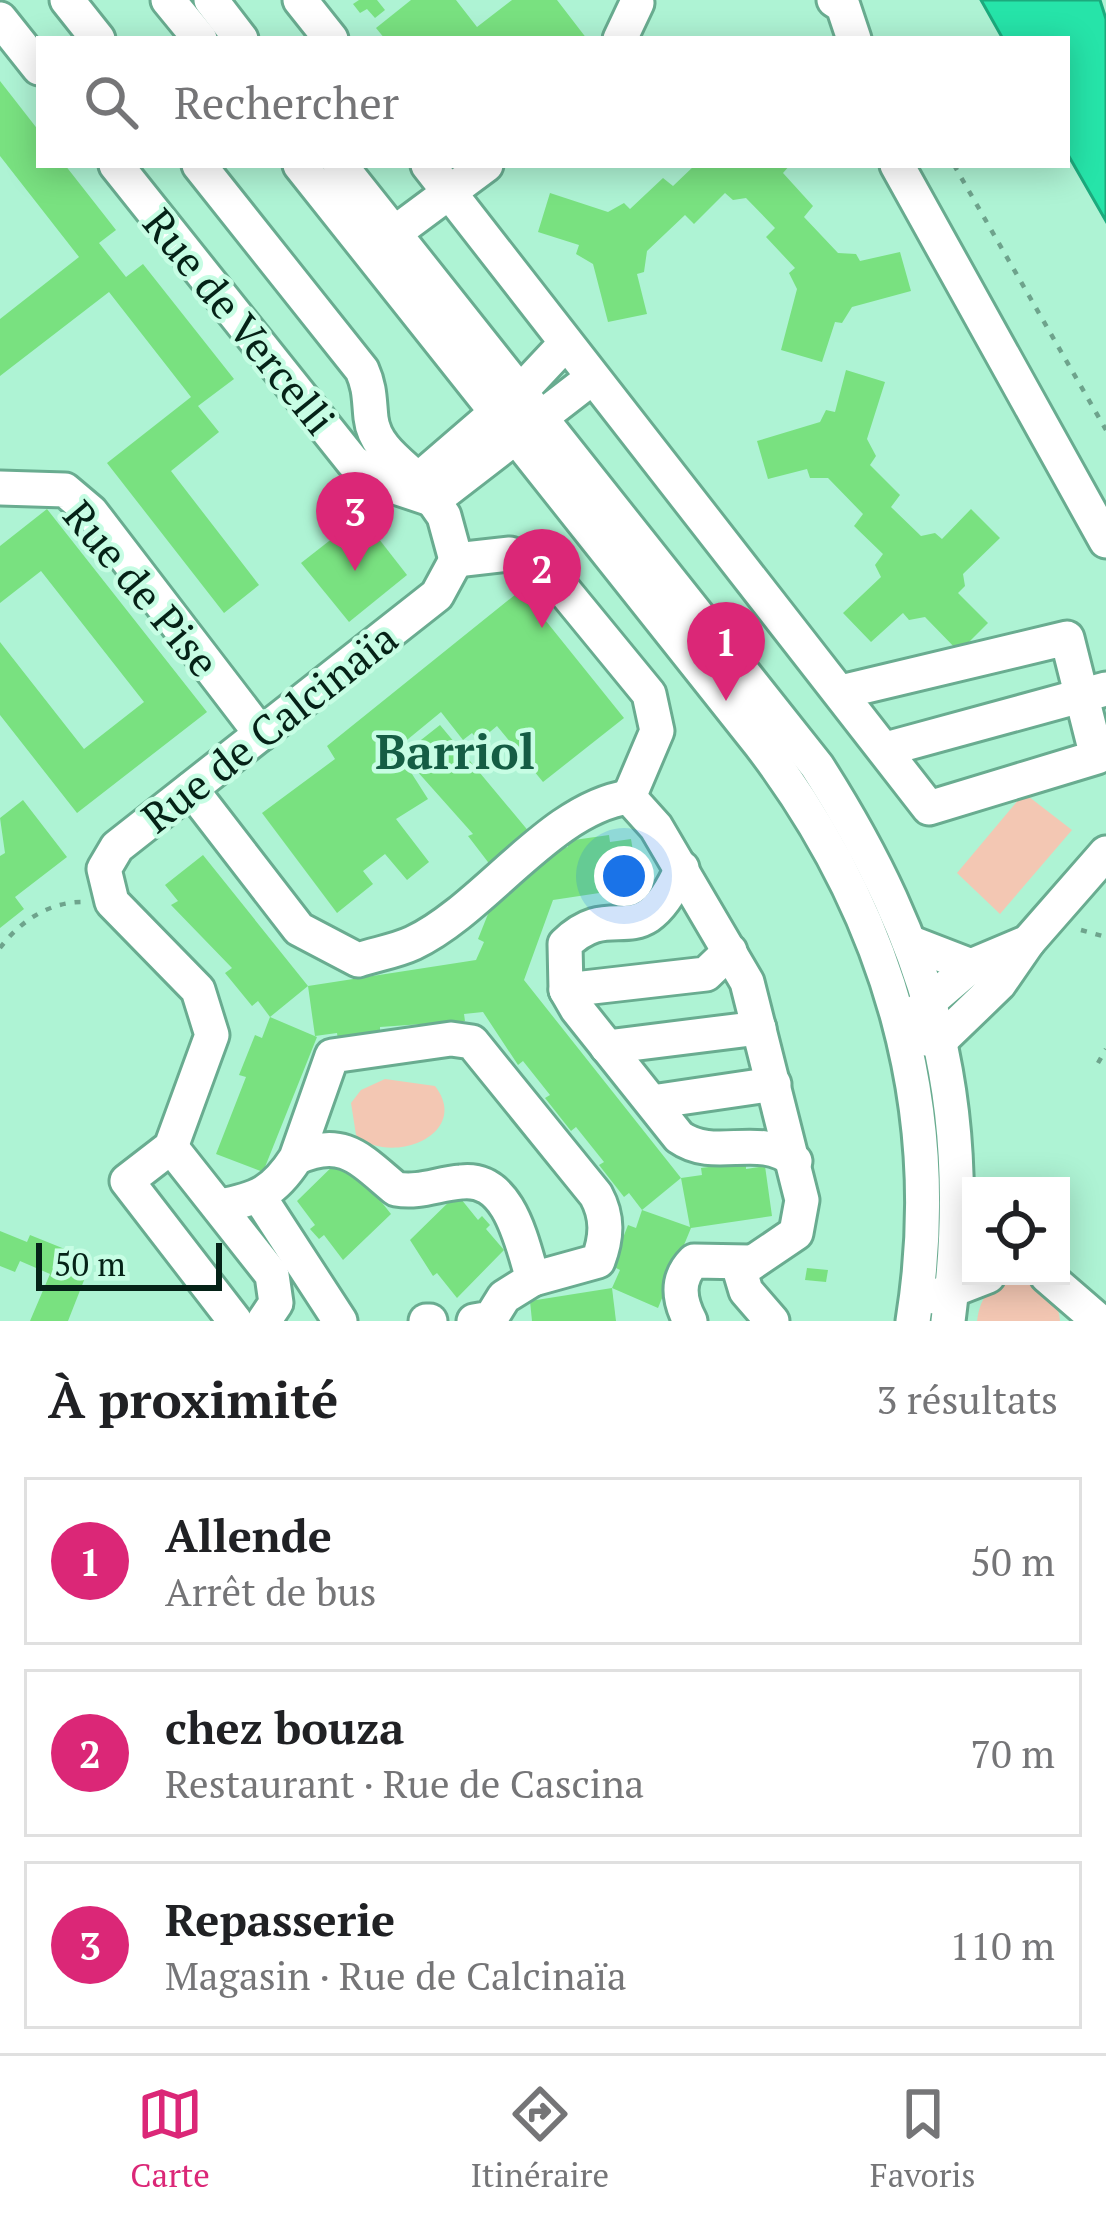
<!DOCTYPE html>
<html lang="fr">
<meta charset="utf-8">
<style>
:root{--surface:#fff;--page:#f6f6f6;--text:#202124;--muted:#757577;--line:#e0e0e0;--accent:#db2777}
body{margin:0;font-family:"PT Serif",serif;background:var(--page);color:var(--text)}
.controls{position:absolute;right:36px;bottom:36px;display:grid;overflow:hidden;border-radius:0px;box-shadow:0 6px 30px #0003}
.controls button{width:108px;height:108px;display:grid;place-items:center;padding:0;border:0;border-bottom:3px solid var(--line);background:var(--surface);color:var(--text);font:60px sans-serif}
.scale{position:absolute;left:36px;bottom:30px;width:186px;box-sizing:border-box;padding-left:12px;border:6px solid #052217;border-top:0;font-size:33px;line-height:42px;white-space:nowrap;color:#052217;-webkit-text-stroke:9px #c7fde4;paint-order:stroke}
.you{position:absolute;left:624px;top:876px;width:42px;height:42px;margin:-30px;border:9px solid #fff;border-radius:50%;background:#1a73e8;box-shadow:0 0 0 18px #1a73e833}
.badge{display:grid;place-items:center;width:78px;height:78px;border-radius:50%;background:var(--accent);color:#fff;font-size:39px;font-weight:700}
.pin{position:absolute;translate:-50% -99px;filter:drop-shadow(0 3px 6px #0008)}
.pin::after{content:'';position:absolute;top:63px;width:42px;height:36px;background:inherit;clip-path:polygon(0 0,100% 0,50% 100%)}
.list{margin:0;padding:0;list-style:none}
h2{display:flex;justify-content:space-between;align-items:center;height:156px;margin:0;padding:0 48px;font-size:51px}
h2 small{font-size:39px;font-weight:400;color:var(--muted)}
.list li{display:grid;grid-template-columns:78px 1fr auto;gap:36px;align-items:center;box-sizing:border-box;height:168px;margin:0 24px 24px;padding:0 24px;border:3px solid var(--line);border-radius:0px}
.list b{display:block;font-size:45px;white-space:nowrap}
.list p{margin:0;font-size:39px;white-space:nowrap;color:var(--muted)}
.list em{font-size:39px;font-style:normal;color:var(--muted)}
.icon{flex:none;width:66px;height:66px;fill:none;stroke:currentColor;stroke-width:2;stroke-linecap:round;stroke-linejoin:round}
.map{position:relative;flex:none;width:1106px;height:1321px;overflow:hidden}
.search{position:absolute;background:var(--surface);box-shadow:0 6px 30px #0003;left:36px;right:36px;top:36px;height:132px;display:flex;align-items:center;gap:30px;box-sizing:border-box;padding:0 42px;border-radius:0px;color:var(--muted);font-size:45px}
.sheet{height:732px;background:var(--surface)}
nav{display:flex;justify-content:space-around;align-items:center;box-sizing:border-box;height:168px;border-top:3px solid var(--line);background:var(--surface);font-size:33px;color:var(--muted)}
nav a{display:grid;justify-items:center;gap:6px}
nav .on{color:var(--accent)}
.map>svg:first-child{display:block}
.green{fill:#f3c7b3}
.water{fill:#26e4a9;stroke:#1caa7d;stroke-width:3}
.building{fill:#79e180}
.lines{fill:none;stroke-linecap:round;stroke-linejoin:round}
.minor-casing{stroke:#69ac90;stroke-width:39}
.path{stroke:#6ea38c;stroke-width:4.5;stroke-dasharray:6 9;stroke-linecap:butt}
.minor{stroke:#fff;stroke-width:33}
.labels{text-anchor:middle;dominant-baseline:central;stroke-width:9;stroke-linejoin:round;paint-order:stroke}
.street-label{font-size:42px;fill:#052217;stroke:#c7fde4}
.quarter-label{font-size:48px;font-weight:bold;fill:#155d44;stroke:#c7fde4}
</style>
<div class="map">
<svg width="1106" height="1321" viewBox="0 0 1106 1321">
<rect width="100%" height="100%" fill="#aef3d4"/>
<g class="green">
<path d="M 1024,793 L 1072,830 L 1000,914 L 957,873 Z"/>
<path d="M 385,1079 L 435,1086 C 472,1134 391,1167 356,1135 L 351,1103 L 361,1090 Z"/>
<path d="M 1019,1277 C 1043,1281 1058,1297 1060,1321 L 977,1321 C 980,1295 993,1281 1019,1277 Z"/>
</g>
<path class="water" d="M 981,0 L 1100,0 L 1106,19 L 1106,221 L 1067,153 L 1067,39 L 1003,39 Z"/>
<g class="building">
<path d="M 359,0 L 377,0 L 385,10 L 375,18 L 367,9 L 360,13 L 353,4 Z"/>
<path d="M 411,0 L 456,0 L 477,27 L 512,0 L 557,0 L 587,39 L 385,39 L 376,28 Z"/>
<path d="M 0,81 L 39,131 L 39,165 L 65,165 L 116,230 L 99,243 L 126,277 L 143,264 L 234,379 L 198,406 L 219,432 L 171,471 L 259,585 L 224,613 L 107,463 L 191,397 L 109,292 L 0,376 L 0,319 L 79,257 L 0,156 Z"/>
<path d="M 695,165 L 790,165 L 783,173 L 813,206 L 804,217 L 838,253 L 856,254 L 860,261 L 900,252 L 911,291 L 852,307 L 842,323 L 835,322 L 822,362 L 781,350 L 797,289 L 789,273 L 795,268 L 766,237 L 775,228 L 746,198 L 733,200 L 725,193 L 694,224 L 685,215 L 647,251 L 644,272 L 637,274 L 647,314 L 608,322 L 593,264 L 576,254 L 579,245 L 538,232 L 550,193 L 608,212 L 624,203 L 630,209 L 663,178 L 673,186 Z"/>
<path d="M 846,370 L 885,382 L 867,439 L 876,456 L 870,465 L 900,495 L 891,507 L 921,536 L 935,533 L 942,539 L 971,509 L 1000,538 L 963,574 L 965,586 L 958,593 L 988,623 L 959,652 L 925,617 L 909,620 L 903,613 L 871,642 L 843,613 L 881,577 L 875,565 L 883,554 L 854,526 L 863,514 L 828,478 L 810,478 L 807,469 L 768,479 L 757,441 L 820,422 L 826,410 L 835,412 Z"/>
<path d="M 47,509 L 207,712 L 77,813 L 0,715 L 0,642 L 84,749 L 144,702 L 41,571 L 0,603 L 0,546 Z"/>
<path d="M 361,516 L 407,575 L 349,622 L 301,563 Z"/>
<path d="M 521,590 L 624,718 L 543,782 L 497,726 L 479,741 L 472,733 L 463,740 L 441,712 L 396,749 L 428,799 L 396,819 L 429,862 L 407,880 L 385,854 L 363,871 L 373,884 L 337,913 L 262,813 L 335,759 L 327,746 Z"/>
<path d="M 440,725 L 545,851 L 568,847 L 567,841 L 609,835 L 610,842 L 631,839 L 639,887 L 553,900 L 524,980 L 681,1178 L 642,1210 L 629,1193 L 624,1197 L 599,1165 L 604,1162 L 576,1127 L 571,1131 L 545,1098 L 550,1095 L 523,1061 L 518,1065 L 483,1012 L 464,1014 L 465,1021 L 380,1027 L 380,1034 L 338,1040 L 337,1033 L 315,1036 L 308,986 L 270,1017 L 258,1001 L 252,1006 L 225,973 L 232,968 L 171,905 L 178,901 L 165,885 L 203,855 L 308,986 L 476,960 L 484,942 L 478,939 L 494,899 L 500,901 L 510,880 L 491,866 L 468,836 L 473,834 L 416,770 L 420,767 L 407,751 Z"/>
<path d="M 23,800 L 67,857 L 15,897 L 24,909 L 0,928 L 0,856 L 5,853 L 0,818 Z"/>
<path d="M 270,1017 L 317,1037 L 263,1172 L 216,1154 L 246,1077 L 239,1075 L 255,1035 L 262,1038 Z"/>
<path d="M 344,1155 L 391,1214 L 343,1260 L 324,1235 L 319,1239 L 310,1229 L 315,1225 L 297,1201 Z"/>
<path d="M 746,1162 L 746,1169 L 765,1166 L 772,1216 L 691,1228 L 658,1308 L 612,1288 L 620,1270 L 612,1266 L 628,1225 L 636,1228 L 642,1210 L 690,1227 L 681,1178 L 702,1175 L 701,1168 Z"/>
<path d="M 457,1194 L 478,1220 L 482,1216 L 490,1225 L 486,1229 L 504,1250 L 457,1298 L 437,1273 L 433,1276 L 410,1240 Z"/>
<path d="M 0,1231 L 27,1242 L 30,1235 L 92,1260 L 68,1321 L 30,1321 L 50,1274 L 20,1261 L 15,1272 L 0,1266 Z"/>
<path d="M 807,1268 L 828,1270 L 826,1282 L 805,1280 Z"/>
<path d="M 612,1288 L 616,1321 L 532,1321 L 530,1301 Z"/>
</g>
<g class="lines">
<defs>
<g id="minor">
<path d="M 67,0 L 98,39"/>
<path d="M 168,0 L 200,39"/>
<path d="M 211,0 L 241,39"/>
<path d="M 300,0 L 331,39"/>
<path d="M 834,0 L 843,6 L 854,39"/>
<path d="M 0,19 L 39,68"/>
<path d="M 620,39 L 637,3"/>
<path d="M 116,165 L 353,462 L 389,485 L 434,500 L 592,378"/>
<path d="M 199,165 L 362,370 C 370,388 369,399 371,418 C 374,446 399,462 418,480 L 520,392 L 565,344"/>
<path d="M 300,165 L 760,744 C 889,913 947,1110 913,1321"/>
<path d="M 340,165 L 817,766 C 933,947 977,1106 948,1321"/>
<path d="M 428,165 L 929,808 L 1097,757 L 1067,638 L 841,692"/>
<path d="M 897,165 L 1106,541"/>
<path d="M 377,246 L 486,165"/>
<path d="M 423,486 L 444,516 L 456,560"/>
<path d="M 0,488 L 65,490 L 91,512 L 261,734"/>
<path d="M 456,560 L 510,554 L 544,566 L 649,694 L 657,731 L 629,797"/>
<path d="M 886,749 L 1106,689"/>
<path d="M 191,789 L 299,929 L 358,960 C 376,954 396,951 413,943 C 485,909 550,808 629,797"/>
<path d="M 629,797 L 656,827 L 747,982 L 802,1200 L 796,1233 L 740,1271 L 746,1291 L 772,1321"/>
<path d="M 682,868 C 639,962 616,894 565,944 L 566,990 L 577,1009 L 679,1137 C 716,1163 758,1131 795,1161"/>
<path d="M 1028,942 L 1106,853"/>
<path d="M 914,944 L 971,966 L 1028,942 L 999,984 L 940,1041 L 926,1039 L 902,1025 L 971,966"/>
<path d="M 566,990 L 706,974 L 730,951"/>
<path d="M 607,1047 L 759,1028"/>
<path d="M 652,1102 L 774,1084"/>
<path d="M 171,1147 L 272,1275 L 276,1303 L 264,1321"/>
<path d="M 260,1198 L 340,1321"/>
<path d="M 220,1206 C 258,1199 274,1192 296,1158 C 343,1136 361,1160 396,1189 C 420,1193 437,1184 461,1182 C 510,1176 522,1244 533,1279 L 598,1261 C 607,1237 608,1217 596,1195 L 472,1042 L 451,1039 L 332,1056 L 296,1158"/>
<path d="M 1047,1276 L 1099,1321"/>
<path d="M 934,1297 L 988,1276"/>
<path d="M 235,1321 L 127,1181 L 171,1147 L 212,1035 L 198,990 L 112,902 L 104,869 L 117,847 L 437,595 L 456,560"/>
<path d="M 426,1321 L 430,1321"/>
<path d="M 474,1321 L 491,1318 L 504,1297 L 533,1279"/>
<path d="M 690,1321 C 679,1300 676,1279 694,1261 L 749,1262"/>
</g>
</defs>
<use href="#minor" class="minor-casing"/>
<g class="path">
<path d="M 954,165 L 1106,430"/>
<path d="M 1081,930 L 1106,937"/>
<path d="M 0,948 C 21,920 51,901 85,902"/>
<path d="M 1098,1063 L 1106,1049"/>
</g>
<use href="#minor" class="minor"/>
</g>
<g class="labels">
<g class="street-label">
<text transform="translate(240 321) rotate(51)">Rue de Vercelli</text>
<text transform="translate(142 588) rotate(50)">Rue de Pise</text>
<text transform="translate(269 727) rotate(-38)">Rue de Calcinaïa</text>
</g>
<g class="quarter-label">
<text x="455" y="751">Barriol</text>
</g>
</g>
</svg>
<div class="controls">
<button><svg class="icon" aria-label="locate" viewBox="0 0 24 24"><circle cx="12" cy="12" r="6"/><path d="M12 2v4M12 18v4M2 12h4M18 12h4"/></svg></button>
</div>
<div class="scale">50 m</div>
<div class="you"></div>
<div class="pin badge" style="left:726px;top:701px">1</div>
<div class="pin badge" style="left:542px;top:628px">2</div>
<div class="pin badge" style="left:355px;top:571px">3</div>
<div class="search"><svg class="icon" aria-label="search" viewBox="0 0 24 24"><circle cx="10" cy="10" r="6"/><path d="M15 15l6 6"/></svg>Rechercher</div>
</div>
<section class="sheet">
<h2>À proximité<small>3 résultats</small></h2>
<ul class="list">
<li><span class="badge">1</span><div><b>Allende</b><p>Arrêt de bus</p></div><em>50 m</em></li>
<li><span class="badge">2</span><div><b>chez bouza</b><p>Restaurant · Rue de Cascina</p></div><em>70 m</em></li>
<li><span class="badge">3</span><div><b>Repasserie</b><p>Magasin · Rue de Calcinaïa</p></div><em>110 m</em></li>
</ul>
</section>
<nav>
<a class="on"><svg class="icon" aria-label="map" viewBox="0 0 24 24"><path d="M3 6l6-2 6 2 6-2v14l-6 2-6-2-6 2zM9 4v14M15 6v14"/></svg>Carte</a>
<a><svg class="icon" aria-label="directions" viewBox="0 0 24 24"><path d="M12 3l9 9-9 9-9-9zM9 14v-3h6M13 9l2 2-2 2"/></svg>Itinéraire</a>
<a><svg class="icon" aria-label="saved" viewBox="0 0 24 24"><path d="M7 4h10v16l-5-4-5 4z"/></svg>Favoris</a>
</nav>
